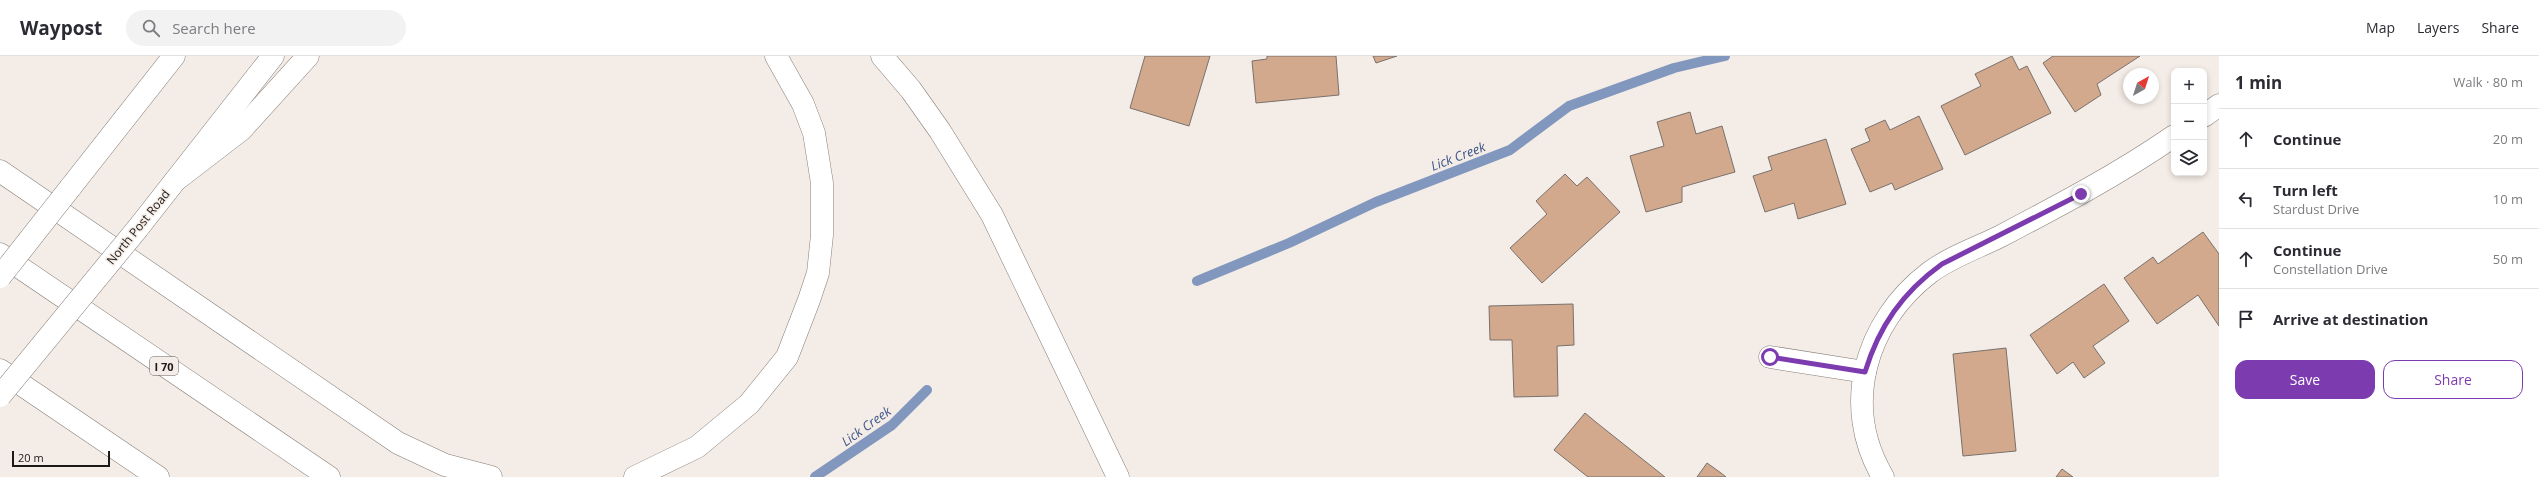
<!DOCTYPE html>
<meta charset="utf-8">
<style>
:root{--surface:#fff;--page:#f2f2f3;--text:#2b2b33;--muted:#7c7c81;--line:#e1e1e2;--accent:#7c3baf}
body{margin:0;font-family:"Open Sans",sans-serif;background:var(--page);color:var(--text)}
.controls{position:absolute;right:12px;top:12px;display:grid;overflow:hidden;border-radius:8px;box-shadow:0 2px 6px #0003}
.controls button{width:36px;height:36px;display:grid;place-items:center;padding:0;border:0;border-bottom:1px solid var(--line);background:var(--surface);color:var(--text);font:20px sans-serif}
.compass{position:absolute;left:2123px;top:12px;width:36px;height:36px;border-radius:50%;background:var(--surface);box-shadow:0 2px 6px #0003;rotate:39deg}
.scale{position:absolute;left:12px;bottom:10px;width:98px;box-sizing:border-box;padding-left:4px;border:2px solid #1c1917;border-top:0;font-size:11px;line-height:14px;white-space:nowrap;color:#1c1917;-webkit-text-stroke:3px #f4ece6;paint-order:stroke}
.stop{position:absolute;width:12px;height:12px;margin:-9px;border:3px solid #7c3baf;border-radius:50%;background:#fff}
.stop.end{background:#7c3baf;border-color:#fff;box-shadow:0 1px 4px #0008}
.list{margin:0;padding:0;list-style:none}
h2{display:flex;justify-content:space-between;align-items:center;height:52px;margin:0;padding:0 16px;font-size:17px}
h2 small{font-size:13px;font-weight:400;color:var(--muted)}
.list li{display:grid;grid-template-columns:26px 1fr auto;gap:12px;align-items:center;box-sizing:border-box;height:60px;padding:0 16px;border-top:1px solid var(--line)}
.list b{display:block;font-size:15px;white-space:nowrap}
.list p{margin:0;font-size:13px;white-space:nowrap;color:var(--muted)}
.list em{font-size:13px;font-style:normal;color:var(--muted)}
.actions{display:flex;gap:8px;padding:12px 16px}
.actions a{flex:1;padding:9px 0;border:1px solid var(--accent);border-radius:12px;text-align:center;font-size:14px;color:var(--accent)}
.actions .main{background:var(--accent);color:#fff}
.icon{flex:none;width:22px;height:22px;fill:none;stroke:currentColor;stroke-width:2;stroke-linecap:round;stroke-linejoin:round}
.map{position:relative;flex:none;width:2219px;height:421px;overflow:hidden}
header{display:flex;align-items:center;gap:24px;box-sizing:border-box;height:56px;padding:0 20px;background:var(--surface);border-bottom:1px solid var(--line)}
header strong{font-size:19px}
nav{display:flex;gap:22px;margin-inline-start:auto;font-size:14px}
.search{width:280px;height:36px;background:var(--page);display:flex;align-items:center;gap:10px;box-sizing:border-box;padding:0 14px;border-radius:22px;color:var(--muted);font-size:15px}
main{display:flex}
aside{flex:1;background:var(--surface)}
.map>svg:first-child{display:block}
.lines{fill:none;stroke-linecap:round;stroke-linejoin:round}
.stream{stroke:#8297bd;stroke-width:10}
.building{fill:#d2a98d;stroke:#79716c}
.street-casing{stroke:#867e79;stroke-width:23}
.primary-casing{stroke:#867e79;stroke-width:23}
.highway-casing{stroke:#867e79;stroke-width:23}
.street{stroke:#fff;stroke-width:22}
.primary{stroke:#fff;stroke-width:22}
.highway{stroke:#fff;stroke-width:22}
.primary-bridge-casing{stroke:#867e79;stroke-width:23;stroke-linecap:butt}
.primary-bridge{stroke:#fff;stroke-width:22}
.route{stroke:#7c3baf;stroke-width:5}
.labels{text-anchor:middle;dominant-baseline:central;stroke-width:3;stroke-linejoin:round;paint-order:stroke}
.shield{fill:#f4ece6;stroke:#5d5855;stroke-width:1}
.shield-label{font-size:11px;font-weight:bold;fill:#1c1917}
.street-label{font-size:12px;fill:#1c1917;stroke:#f4ece6}
.water-label{font-size:13px;font-style:italic;fill:#3c568a;stroke:#f4ece6}
</style>
<header>
<strong>Waypost</strong>
<div class="search"><svg class="icon" aria-label="search" viewBox="0 0 24 24"><circle cx="10" cy="10" r="6"/><path d="M15 15l6 6"/></svg>Search here</div>
<nav><a>Map</a><a>Layers</a><a>Share</a></nav>
</header>
<main>
<div class="map">
<svg width="2219" height="421" viewBox="0 0 2219 421">
<rect width="100%" height="100%" fill="#f4ece6"/>
<g class="lines">
<g class="stream">
<path d="M 1197,225 L 1289,187 L 1376,146 L 1510,94 L 1569,50 L 1674,12 L 1725,0"/>
<path d="M 815,421 L 892,369 L 927,334"/>
</g>
</g>
<g class="building">
<path d="M 1145,0 L 1210,0 L 1189,70 L 1130,52 Z"/>
<path d="M 1267,0 L 1336,0 L 1339,39 L 1256,47 L 1252,5 L 1267,3 Z"/>
<path d="M 1373,0 L 1397,0 L 1376,7 Z"/>
<path d="M 2012,0 L 2019,14 L 2027,10 L 2051,57 L 1965,99 L 1941,50 L 1981,30 L 1975,18 Z"/>
<path d="M 2053,0 L 2140,0 L 2097,28 L 2101,39 L 2075,56 L 2043,7 Z"/>
<path d="M 1690,56 L 1696,78 L 1722,70 L 1735,116 L 1682,131 L 1682,146 L 1646,156 L 1630,100 L 1664,90 L 1657,66 Z"/>
<path d="M 1919,60 L 1943,113 L 1895,134 L 1892,127 L 1870,136 L 1851,93 L 1870,85 L 1865,73 L 1885,64 L 1890,74 Z"/>
<path d="M 1826,83 L 1846,148 L 1798,163 L 1794,147 L 1765,156 L 1753,120 L 1772,114 L 1768,101 Z"/>
<path d="M 1565,118 L 1577,130 L 1587,121 L 1620,156 L 1542,227 L 1510,192 L 1547,158 L 1536,145 Z"/>
<path d="M 2203,176 L 2219,198 L 2219,270 L 2198,239 L 2157,268 L 2124,222 L 2153,201 L 2158,208 Z"/>
<path d="M 2104,228 L 2129,265 L 2093,290 L 2105,307 L 2084,322 L 2073,306 L 2057,318 L 2030,279 Z"/>
<path d="M 1573,248 L 1574,289 L 1557,290 L 1558,340 L 1514,341 L 1512,284 L 1490,284 L 1489,250 Z"/>
<path d="M 2006,292 L 2016,395 L 1963,400 L 1953,298 Z"/>
<path d="M 1585,357 L 1597,367 L 1665,421 L 1588,421 L 1554,394 Z"/>
<path d="M 1707,407 L 1721,417 L 1726,421 L 1697,421 Z"/>
<path d="M 2062,413 L 2073,421 L 2056,421 Z"/>
</g>
<g class="lines">
<defs>
<g id="street">
<path d="M 2204,60 L 2219,49"/>
<path d="M 1770,301 L 1865,316"/>
<path d="M 1883,421 C 1841,350 1865,266 1929,217 C 1950,201 1977,192 2001,180 C 2060,149 2119,118 2174,80"/>
</g>
<g id="primary">
<path d="M 70,132 L 174,0"/>
<path d="M 138,172 L 273,0"/>
</g>
<g id="highway">
<path d="M 882,0 L 911,34 L 940,75 L 992,159 L 1118,421"/>
<path d="M 0,115 L 398,387 L 445,409 L 491,421"/>
<path d="M 176,124 L 241,74 L 308,0"/>
<path d="M 0,198 L 329,421"/>
<path d="M 0,314 L 158,421"/>
<path d="M 635,421 L 697,391 L 749,348 L 787,301 L 809,244 L 818,217 L 822,179 L 822,127 L 814,77 L 803,48 L 776,0"/>
</g>
</defs>
<use href="#street" class="street-casing"/>
<use href="#primary" class="primary-casing"/>
<use href="#highway" class="highway-casing"/>
<use href="#street" class="street"/>
<use href="#primary" class="primary"/>
<use href="#highway" class="highway"/>
<defs>
<g id="primary-bridge">
<path d="M 0,221 L 70,132"/>
<path d="M 0,340 L 138,172"/>
</g>
</defs>
<use href="#primary-bridge" class="primary-bridge-casing"/>
<use href="#primary-bridge" class="primary-bridge"/>
</g>
<g class="lines">
<path class="route" d="M 1770,301 L 1865,316 C 1879,270 1903,236 1942,208 L 2081,138"/>
</g>
<g class="labels">
<rect class="shield" x="150" y="301" width="28" height="18" rx="3"/>
<g class="shield-label">
<text x="164" y="310">I 70</text>
</g>
<g class="street-label">
<text transform="translate(138 171) rotate(-51)">North Post Road</text>
</g>
<g class="water-label">
<text transform="translate(1458 100) rotate(-21)">Lick Creek</text>
<text transform="translate(866 370) rotate(-36)">Lick Creek</text>
</g>
</g>
</svg>
<div class="controls">
<button>+</button>
<button>−</button>
<button><svg class="icon" aria-label="layers" viewBox="0 0 24 24"><path d="M12 4l9 5-9 5-9-5zM3 14l9 5 9-5"/></svg></button>
</div>
<svg class="compass" viewBox="-18 -18 36 36"><path d="M0-13l5 13h-10z" fill="#e53935"/><path d="M0 13l5-13h-10z" fill="#7c7c81"/></svg>
<div class="scale">20 m</div>
<div class="stop" style="left:1770px;top:301px"></div>
<div class="stop end" style="left:2081px;top:138px"></div>
</div>
<aside>
<h2>1 min<small>Walk · 80 m</small></h2>
<ul class="list">
<li><svg class="icon" aria-label="ahead" viewBox="0 0 24 24"><path d="M12 20V5M6 11l6-6 6 6"/></svg><div><b>Continue</b></div><em>20 m</em></li>
<li><svg class="icon" aria-label="left" viewBox="0 0 24 24"><path d="M17 20v-9H6M10 6l-5 5 5 5"/></svg><div><b>Turn left</b><p>Stardust Drive</p></div><em>10 m</em></li>
<li><svg class="icon" aria-label="ahead" viewBox="0 0 24 24"><path d="M12 20V5M6 11l6-6 6 6"/></svg><div><b>Continue</b><p>Constellation Drive</p></div><em>50 m</em></li>
<li><svg class="icon" aria-label="arrive" viewBox="0 0 24 24"><path d="M6 21V4h12l-3 4 3 4H6"/></svg><div><b>Arrive at destination</b></div></li>
</ul>
<div class="actions"><a class="main">Save</a><a>Share</a></div>
</aside>
</main>
